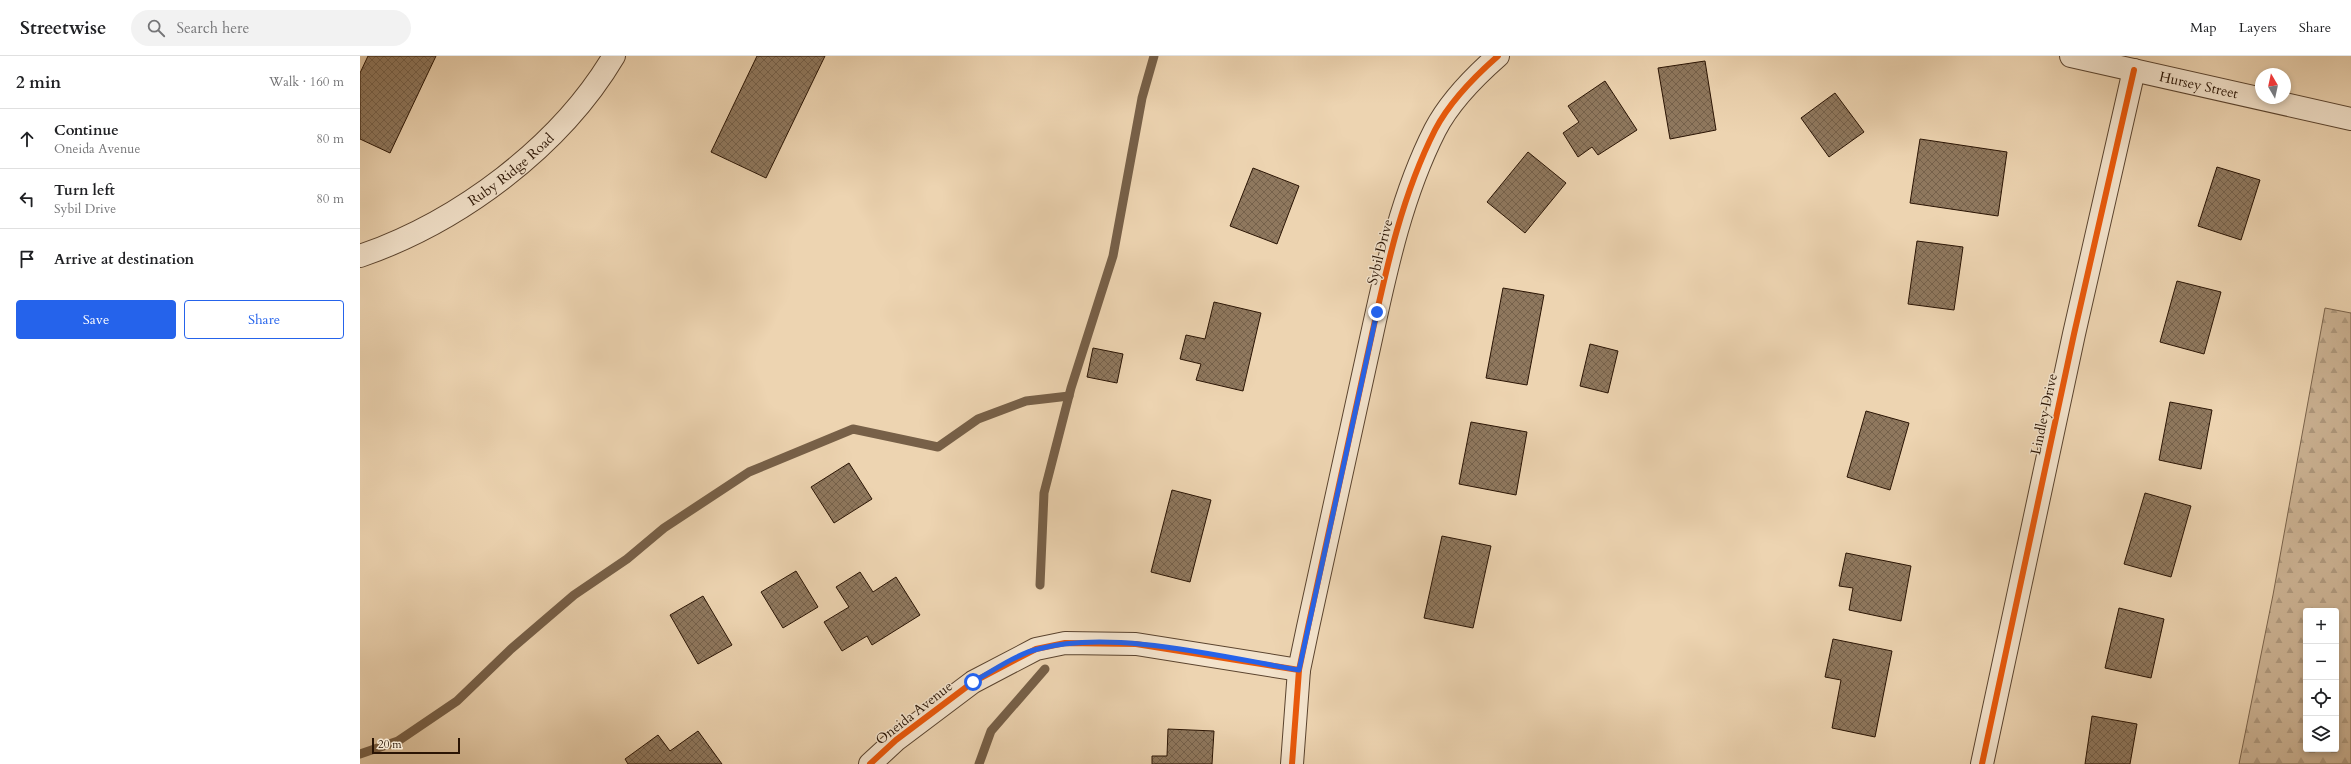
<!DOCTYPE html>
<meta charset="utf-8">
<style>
:root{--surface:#fff;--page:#f2f2f2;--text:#202124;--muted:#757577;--line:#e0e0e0;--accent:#2563eb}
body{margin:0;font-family:Cardo,serif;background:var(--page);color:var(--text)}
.controls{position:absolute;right:12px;bottom:12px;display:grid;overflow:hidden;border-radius:4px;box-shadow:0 2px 6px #0003}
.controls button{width:36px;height:36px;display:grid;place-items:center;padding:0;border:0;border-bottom:1px solid var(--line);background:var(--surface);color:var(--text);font:20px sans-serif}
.compass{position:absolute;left:1895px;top:12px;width:36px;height:36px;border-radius:50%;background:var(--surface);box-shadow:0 2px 6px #0003;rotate:351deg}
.scale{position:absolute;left:12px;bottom:10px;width:88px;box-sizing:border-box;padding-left:4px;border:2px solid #2a1404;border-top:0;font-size:11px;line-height:14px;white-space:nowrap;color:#2a1404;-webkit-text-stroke:3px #f3e3cc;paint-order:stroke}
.stop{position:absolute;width:12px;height:12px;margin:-9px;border:3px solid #2563eb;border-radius:50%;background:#fff}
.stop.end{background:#2563eb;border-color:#fff;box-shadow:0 1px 4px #0008}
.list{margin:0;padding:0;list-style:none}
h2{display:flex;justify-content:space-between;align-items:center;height:52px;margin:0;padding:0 16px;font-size:17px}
h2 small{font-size:13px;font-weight:400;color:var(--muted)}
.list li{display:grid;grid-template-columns:26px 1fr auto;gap:12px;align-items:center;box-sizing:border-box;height:60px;padding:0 16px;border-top:1px solid var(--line)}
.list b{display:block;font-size:15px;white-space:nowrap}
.list p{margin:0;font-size:13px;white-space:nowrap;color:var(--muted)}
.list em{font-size:13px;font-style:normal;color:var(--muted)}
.actions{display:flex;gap:8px;padding:12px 16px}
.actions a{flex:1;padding:9px 0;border:1px solid var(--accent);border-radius:4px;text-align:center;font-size:14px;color:var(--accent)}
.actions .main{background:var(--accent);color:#fff}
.icon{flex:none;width:22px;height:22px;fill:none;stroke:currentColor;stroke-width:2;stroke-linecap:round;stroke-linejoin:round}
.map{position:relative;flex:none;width:1991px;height:708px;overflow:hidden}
header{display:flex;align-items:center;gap:24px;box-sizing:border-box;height:56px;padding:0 20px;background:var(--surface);border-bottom:1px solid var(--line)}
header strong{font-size:19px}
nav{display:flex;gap:22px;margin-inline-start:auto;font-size:14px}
.search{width:280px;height:36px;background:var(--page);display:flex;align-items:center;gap:10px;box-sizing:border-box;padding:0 14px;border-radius:22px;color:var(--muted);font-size:15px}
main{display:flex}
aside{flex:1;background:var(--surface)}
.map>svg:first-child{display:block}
.forest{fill:url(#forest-firs);stroke:#7b644c;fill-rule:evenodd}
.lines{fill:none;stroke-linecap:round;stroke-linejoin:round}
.stream{stroke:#776048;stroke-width:9}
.building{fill:url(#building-cross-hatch);stroke:#2a1404}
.street-casing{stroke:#5b442f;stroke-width:24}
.street{stroke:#f3e3cc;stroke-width:22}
.cycleway-casing{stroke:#f3e3cc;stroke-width:8}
.cycleway{stroke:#e8590c;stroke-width:6}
.route{stroke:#2563eb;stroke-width:5}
.labels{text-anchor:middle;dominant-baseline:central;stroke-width:3;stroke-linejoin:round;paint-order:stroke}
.street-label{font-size:14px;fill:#2a1404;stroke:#f3e3cc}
</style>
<header>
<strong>Streetwise</strong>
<div class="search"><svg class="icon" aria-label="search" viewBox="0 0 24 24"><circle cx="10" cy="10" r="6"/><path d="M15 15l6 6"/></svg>Search here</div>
<nav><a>Map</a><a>Layers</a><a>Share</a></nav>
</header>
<main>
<aside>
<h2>2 min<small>Walk · 160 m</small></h2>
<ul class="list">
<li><svg class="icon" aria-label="ahead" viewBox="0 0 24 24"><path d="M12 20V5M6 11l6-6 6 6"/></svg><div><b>Continue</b><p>Oneida Avenue</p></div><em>80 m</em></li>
<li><svg class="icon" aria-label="left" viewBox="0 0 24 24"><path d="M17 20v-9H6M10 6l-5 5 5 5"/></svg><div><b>Turn left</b><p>Sybil Drive</p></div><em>80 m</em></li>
<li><svg class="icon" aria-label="arrive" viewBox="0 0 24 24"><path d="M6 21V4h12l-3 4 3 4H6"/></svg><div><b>Arrive at destination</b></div></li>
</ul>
<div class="actions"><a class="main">Save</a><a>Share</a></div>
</aside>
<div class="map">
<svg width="1991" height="708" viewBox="0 0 1991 708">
<defs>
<pattern id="forest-firs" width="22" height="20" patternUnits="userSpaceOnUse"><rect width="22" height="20" fill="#ccb394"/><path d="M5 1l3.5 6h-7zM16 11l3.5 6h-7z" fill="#af997e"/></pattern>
<pattern id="building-cross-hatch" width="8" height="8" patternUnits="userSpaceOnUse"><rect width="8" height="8" fill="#8f785e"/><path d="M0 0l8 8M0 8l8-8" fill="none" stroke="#75614b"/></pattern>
</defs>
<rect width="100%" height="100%" fill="#edd4b1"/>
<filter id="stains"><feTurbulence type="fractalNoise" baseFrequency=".005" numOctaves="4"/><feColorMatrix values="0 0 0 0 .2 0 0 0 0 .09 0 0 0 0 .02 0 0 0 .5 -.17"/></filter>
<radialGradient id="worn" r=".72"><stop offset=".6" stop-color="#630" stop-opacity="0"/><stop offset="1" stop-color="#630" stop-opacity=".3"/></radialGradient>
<path class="forest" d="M 1965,252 L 1991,257 L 1991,708 L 1879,708 L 1913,539 ZM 1946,555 L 1976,555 L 1976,693 L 1946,693 Z"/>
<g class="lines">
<g class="stream">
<path d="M 680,529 L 684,437 L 711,332 L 753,200 L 782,42 L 794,0"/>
<path d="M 0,698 L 38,685 L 97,645 L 151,593 L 214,539 L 267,503 L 304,472 L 389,416 L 493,373 L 578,391 L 618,363 L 666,345 L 709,340"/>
<path d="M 619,708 L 631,675 L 685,613"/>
</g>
</g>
<g class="building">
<path d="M 8,0 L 76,0 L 30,97 L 0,83 L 0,17 Z"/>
<path d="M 397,0 L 465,0 L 406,122 L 351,96 Z"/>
<path d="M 1345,5 L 1356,74 L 1310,83 L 1298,12 Z"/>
<path d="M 1245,25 L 1277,74 L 1238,99 L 1232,91 L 1218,101 L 1203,77 L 1219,66 L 1208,50 Z"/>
<path d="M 1475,37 L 1504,76 L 1469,101 L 1441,62 Z"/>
<path d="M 1560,83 L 1647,96 L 1638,160 L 1550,147 Z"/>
<path d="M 1168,96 L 1206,127 L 1165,177 L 1127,146 Z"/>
<path d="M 1857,111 L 1900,124 L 1881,184 L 1838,170 Z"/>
<path d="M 893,112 L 939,130 L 917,188 L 870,170 Z"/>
<path d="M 1557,185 L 1603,191 L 1594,254 L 1548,248 Z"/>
<path d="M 1817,225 L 1861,236 L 1844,298 L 1800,286 Z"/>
<path d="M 1143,232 L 1184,239 L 1167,329 L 1126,322 Z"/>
<path d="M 854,246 L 901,257 L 883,335 L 836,324 L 841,308 L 820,303 L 826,279 L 845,283 Z"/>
<path d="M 1230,288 L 1258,295 L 1248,337 L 1220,330 Z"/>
<path d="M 733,292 L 763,298 L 757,327 L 727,321 Z"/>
<path d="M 1810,346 L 1852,354 L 1841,413 L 1799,404 Z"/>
<path d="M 1506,355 L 1549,367 L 1530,434 L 1487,421 Z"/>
<path d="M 1111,366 L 1167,376 L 1156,439 L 1099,428 Z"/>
<path d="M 489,407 L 512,443 L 474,467 L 451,431 Z"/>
<path d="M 812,434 L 851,444 L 830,526 L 791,516 Z"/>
<path d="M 1785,437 L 1831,450 L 1811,521 L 1764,508 Z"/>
<path d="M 1082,480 L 1131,490 L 1113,572 L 1064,562 Z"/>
<path d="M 1486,497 L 1551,510 L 1541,565 L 1489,554 L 1493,532 L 1479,530 Z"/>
<path d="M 436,515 L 458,551 L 423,572 L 401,536 Z"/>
<path d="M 500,516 L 513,536 L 536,521 L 560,559 L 512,589 L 507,580 L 482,595 L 464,566 L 489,551 L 476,531 Z"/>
<path d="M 343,540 L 372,589 L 338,608 L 310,559 Z"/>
<path d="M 1759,552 L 1804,563 L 1791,622 L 1745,612 Z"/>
<path d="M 1473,583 L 1532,595 L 1515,681 L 1472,672 L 1481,624 L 1465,621 Z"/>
<path d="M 1732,660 L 1777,668 L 1770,708 L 1725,708 Z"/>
<path d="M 808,673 L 854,675 L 852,708 L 792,708 L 792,700 L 807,700 Z"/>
<path d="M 338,675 L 362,708 L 268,708 L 265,703 L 298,679 L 310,695 Z"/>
</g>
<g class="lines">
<defs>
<g id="street">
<path id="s1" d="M 1711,0 L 1991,63"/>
<path id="s2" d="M 0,200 C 99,166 200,91 254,0"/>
<path d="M 510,708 L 536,684 L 613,626 L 676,593 L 705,587 L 776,588 L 939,614"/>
<path d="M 932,708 L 939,614 L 948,571 C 968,481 988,391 1007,301 C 1024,224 1039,145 1075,74 C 1090,45 1114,21 1138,0"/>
<path d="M 1622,708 L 1714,278 L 1774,14"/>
</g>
</defs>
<use href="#street" class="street-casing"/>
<use href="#street" class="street"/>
<defs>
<g id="cycleway">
<path d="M 510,708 L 536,684 L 613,626 L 676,593 L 705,587 L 776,588 L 939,614"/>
<path d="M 932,708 L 939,614 L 948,571 C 968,481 988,391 1007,301 C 1024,224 1039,145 1075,74 C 1090,45 1114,21 1138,0"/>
<path d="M 1622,708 L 1714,278 L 1774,14"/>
</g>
</defs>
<use href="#cycleway" class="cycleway-casing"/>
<use href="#cycleway" class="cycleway"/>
</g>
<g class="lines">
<path class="route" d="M 613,626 C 632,615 657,598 678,593 C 752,573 863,601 939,614 L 1017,256"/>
</g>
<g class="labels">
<g class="street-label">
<text stroke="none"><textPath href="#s1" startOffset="131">Hursey Street</textPath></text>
<text stroke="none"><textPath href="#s2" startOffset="175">Ruby Ridge Road</textPath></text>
<text transform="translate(1020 196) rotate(-76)">Sybil Drive</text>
<text transform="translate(1684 358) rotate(-78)">Lindley Drive</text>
<text transform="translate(554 657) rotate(-38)">Oneida Avenue</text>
</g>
</g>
<rect width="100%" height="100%" filter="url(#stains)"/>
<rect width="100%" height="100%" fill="url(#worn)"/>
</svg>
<div class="controls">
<button>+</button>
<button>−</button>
<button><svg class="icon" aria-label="locate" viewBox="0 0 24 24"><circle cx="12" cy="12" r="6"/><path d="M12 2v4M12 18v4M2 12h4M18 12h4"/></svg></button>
<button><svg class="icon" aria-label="layers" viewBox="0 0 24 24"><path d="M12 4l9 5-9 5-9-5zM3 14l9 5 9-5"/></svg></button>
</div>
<svg class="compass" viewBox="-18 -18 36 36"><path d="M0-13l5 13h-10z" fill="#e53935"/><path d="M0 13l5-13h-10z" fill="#757577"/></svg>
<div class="scale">20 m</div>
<div class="stop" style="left:613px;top:626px"></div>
<div class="stop end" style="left:1017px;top:256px"></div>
</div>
</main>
